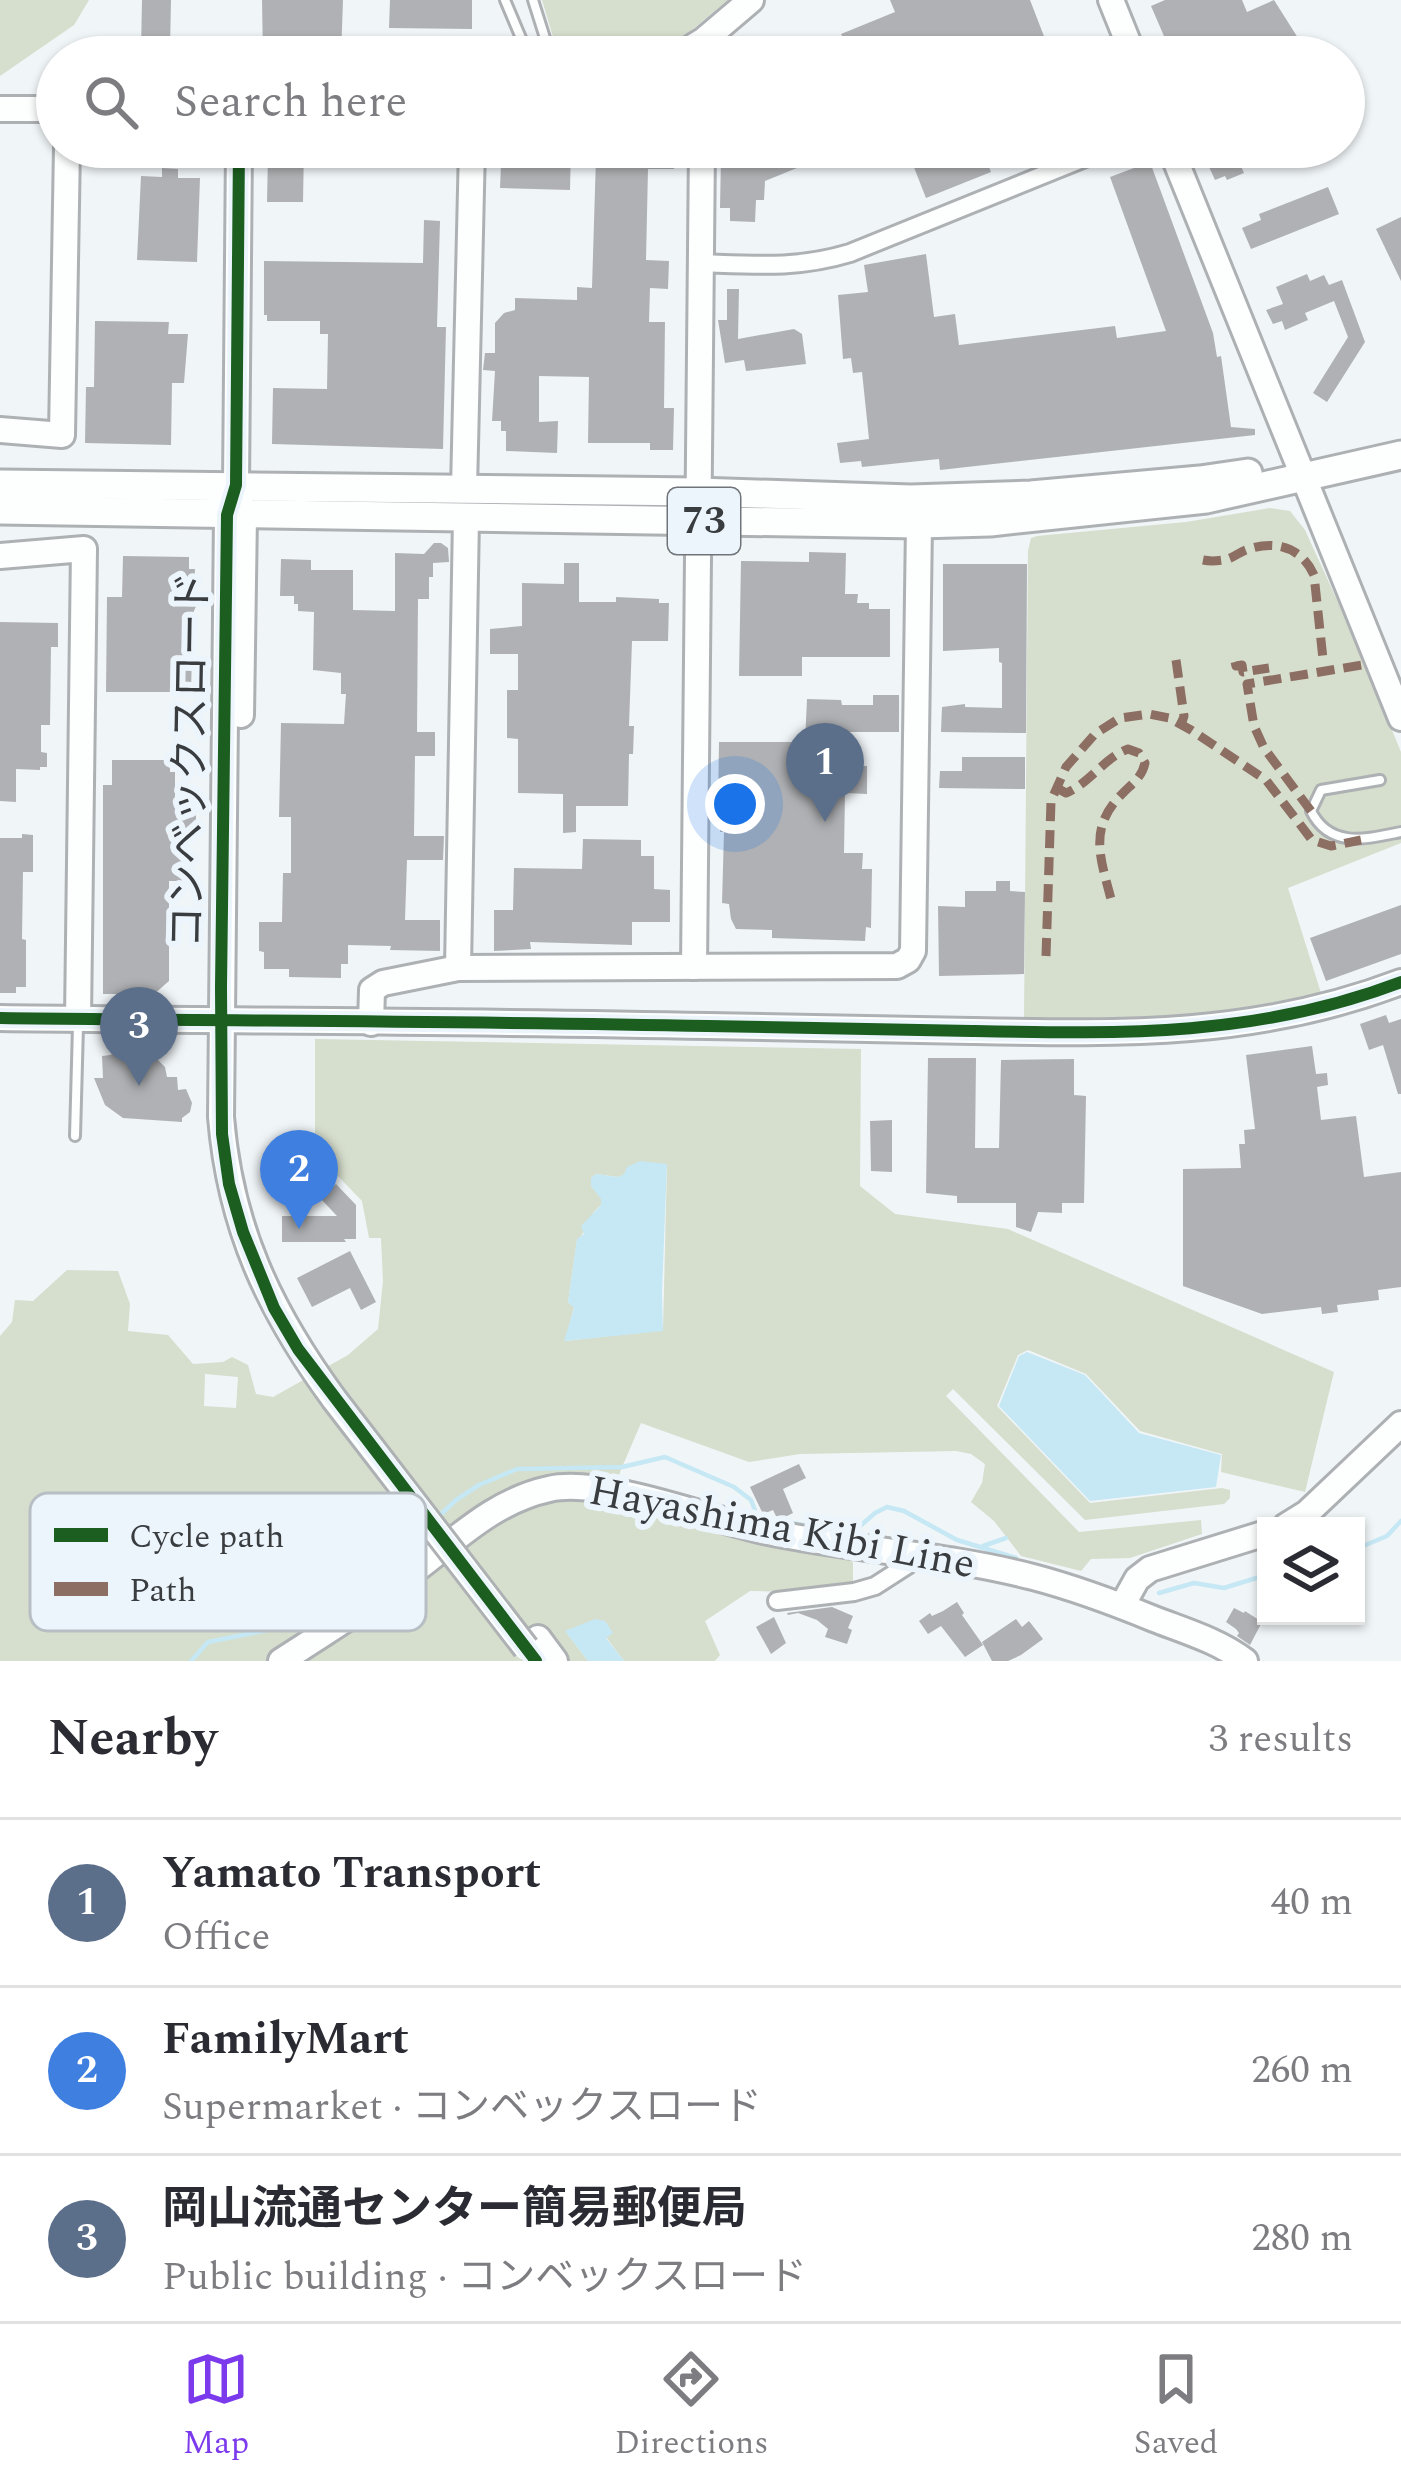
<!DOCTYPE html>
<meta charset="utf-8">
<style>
:root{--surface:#fff;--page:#f7f7f7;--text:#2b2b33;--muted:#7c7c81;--line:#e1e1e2;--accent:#7c3aed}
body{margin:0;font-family:Spectral,"Noto Sans JP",serif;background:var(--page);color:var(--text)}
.controls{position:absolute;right:36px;bottom:36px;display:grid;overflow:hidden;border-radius:0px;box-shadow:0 3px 9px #0004}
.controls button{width:108px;height:108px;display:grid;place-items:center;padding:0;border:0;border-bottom:3px solid var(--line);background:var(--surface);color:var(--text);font:60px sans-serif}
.you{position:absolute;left:735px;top:804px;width:42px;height:42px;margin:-30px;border:9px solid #fff;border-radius:50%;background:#1a73e8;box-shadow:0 0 0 18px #1a73e833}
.badge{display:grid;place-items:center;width:78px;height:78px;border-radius:50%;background:var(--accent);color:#fff;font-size:39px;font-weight:700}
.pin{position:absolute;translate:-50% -99px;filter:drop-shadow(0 3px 6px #0008)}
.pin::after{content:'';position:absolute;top:63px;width:42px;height:36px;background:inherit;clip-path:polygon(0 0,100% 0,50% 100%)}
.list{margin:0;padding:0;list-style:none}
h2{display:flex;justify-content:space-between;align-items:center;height:156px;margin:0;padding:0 48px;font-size:51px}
h2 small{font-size:39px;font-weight:400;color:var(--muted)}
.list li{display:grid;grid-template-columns:78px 1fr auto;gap:36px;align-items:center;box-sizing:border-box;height:168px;padding:0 48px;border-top:3px solid var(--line)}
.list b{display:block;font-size:45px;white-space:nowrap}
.list p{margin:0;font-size:39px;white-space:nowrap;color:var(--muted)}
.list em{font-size:39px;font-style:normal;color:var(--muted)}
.icon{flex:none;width:66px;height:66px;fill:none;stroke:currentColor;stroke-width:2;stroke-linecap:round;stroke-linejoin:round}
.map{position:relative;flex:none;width:1401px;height:1661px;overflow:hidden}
.search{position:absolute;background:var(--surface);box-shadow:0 3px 9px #0004;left:36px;right:36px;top:36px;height:132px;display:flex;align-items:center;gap:30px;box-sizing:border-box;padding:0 42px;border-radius:66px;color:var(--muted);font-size:45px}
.sheet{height:660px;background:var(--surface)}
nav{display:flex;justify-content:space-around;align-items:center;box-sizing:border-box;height:168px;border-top:3px solid var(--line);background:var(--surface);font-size:33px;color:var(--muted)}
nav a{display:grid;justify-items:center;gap:6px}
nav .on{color:var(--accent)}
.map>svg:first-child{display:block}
.green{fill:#d6decd;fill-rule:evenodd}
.water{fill:#c5e8f4}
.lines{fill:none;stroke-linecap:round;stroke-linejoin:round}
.stream{stroke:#c5e8f4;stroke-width:4.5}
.building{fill:#b0b1b4}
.lane-casing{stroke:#aeb1b4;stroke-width:14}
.street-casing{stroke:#aeb1b4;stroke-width:22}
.secondary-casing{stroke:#aeb1b4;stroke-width:30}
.primary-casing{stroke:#aeb1b4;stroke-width:33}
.lane{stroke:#fdfefe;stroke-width:8}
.street{stroke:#fdfefe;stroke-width:16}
.secondary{stroke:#fdfefe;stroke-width:24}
.primary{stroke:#fdfefe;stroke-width:27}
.secondary-bridge-casing{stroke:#aeb1b4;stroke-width:30;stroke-linecap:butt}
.secondary-bridge{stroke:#fdfefe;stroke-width:24}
.quiet{stroke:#8d6e63;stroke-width:9;stroke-dasharray:18 9;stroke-linecap:butt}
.cycleway-casing{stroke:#edf5fc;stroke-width:20}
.cycleway{stroke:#1b5e20;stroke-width:12}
.labels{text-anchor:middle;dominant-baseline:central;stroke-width:12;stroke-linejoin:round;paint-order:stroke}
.shield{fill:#edf5fc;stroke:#707478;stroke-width:3}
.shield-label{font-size:39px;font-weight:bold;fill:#3a3d40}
.street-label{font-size:42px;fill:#3a3d40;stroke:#edf5fc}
.key{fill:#edf5fc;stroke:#b7bec4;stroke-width:3}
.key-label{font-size:33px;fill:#3a3d40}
</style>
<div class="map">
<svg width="1401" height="1661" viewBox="0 0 1401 1661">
<rect width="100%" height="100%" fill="#f0f5f8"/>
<g class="green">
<path d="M 0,0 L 89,0 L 74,25 L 0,76 Z"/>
<path d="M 542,0 L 728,0 L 692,30 L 643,57 L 559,57 Z"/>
<path d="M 1270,508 L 1290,511 L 1305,530 L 1353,635 L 1401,752 L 1401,843 L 1288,888 L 1321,993 L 1227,1012 L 1167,1017 L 1024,1019 L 1028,551 L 1031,538 L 1037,536 L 1186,522 Z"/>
<path d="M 315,1039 L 861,1049 L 860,1186 L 895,1214 L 1008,1229 L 1334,1372 L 1305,1492 L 1221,1472 L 1222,1454 L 1140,1431 L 1086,1374 L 1028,1350 L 1018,1355 L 997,1406 L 1090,1503 L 1222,1488 L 1230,1490 L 1230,1498 L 1224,1504 L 1085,1520 L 953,1389 L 946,1396 L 1079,1532 L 1201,1520 L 1202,1534 L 1130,1558 L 1091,1559 L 1081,1571 L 1021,1556 L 994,1521 L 971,1502 L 982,1483 L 985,1464 L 971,1454 L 956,1451 L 800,1454 L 749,1462 L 641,1423 L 620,1472 L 616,1509 L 826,1554 L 849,1556 L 853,1563 L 853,1583 L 847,1587 L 804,1592 L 750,1591 L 705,1621 L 720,1655 L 715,1661 L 624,1661 L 606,1637 L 612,1632 L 605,1621 L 566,1632 L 588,1661 L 0,1661 L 0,1336 L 12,1322 L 15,1300 L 33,1301 L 67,1270 L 118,1271 L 130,1304 L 128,1331 L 168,1335 L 193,1364 L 223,1362 L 232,1357 L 248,1365 L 256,1394 L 273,1397 L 348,1355 L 378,1329 L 383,1281 L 381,1238 L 369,1238 L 362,1201 L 315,1152 ZM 667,1164 L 663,1330 L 565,1341 L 574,1307 L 568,1302 L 577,1240 C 590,1229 585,1218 601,1205 L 602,1199 L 591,1186 L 591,1178 L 596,1174 L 618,1177 ZM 205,1374 L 238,1377 L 236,1408 L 204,1406 Z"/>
</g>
<g class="water">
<path d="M 640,1161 L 667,1164 L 662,1292 L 663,1331 L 564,1341 L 574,1308 L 568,1302 L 577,1239 L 584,1234 L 581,1226 L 601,1205 L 601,1199 L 591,1186 L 591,1178 L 596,1174 L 618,1177 L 624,1174 L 627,1167 Z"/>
<path d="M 1027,1352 L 1085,1375 L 1139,1433 L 1221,1455 L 1216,1487 L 1090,1501 L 999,1406 L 1019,1356 Z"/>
<path d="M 595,1619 L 605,1621 L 613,1633 L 606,1638 L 624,1661 L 588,1661 L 565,1631 Z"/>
</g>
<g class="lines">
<g class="stream">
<path d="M 435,1520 L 456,1500 L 479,1485 L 517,1469 L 622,1467 L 665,1457 L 734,1487 L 751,1500 L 757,1516 L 839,1532"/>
<path d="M 851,1534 L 875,1513 L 887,1507 L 904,1511 L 957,1540 L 1016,1558"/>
<path d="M 983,1546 L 1006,1538"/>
<path d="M 1356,1549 L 1387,1536 L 1401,1521"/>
<path d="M 1159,1593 L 1194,1583 L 1224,1588 L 1266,1575"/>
<path d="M 191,1661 L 208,1642 L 293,1625 L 408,1555 L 416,1539 L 423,1532"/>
</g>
</g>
<g class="building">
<path d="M 142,0 L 171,0 L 170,50 L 141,49 Z"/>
<path d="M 262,0 L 343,0 L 341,57 L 263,57 Z"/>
<path d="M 390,0 L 472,0 L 472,29 L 389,28 Z"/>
<path d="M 890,0 L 1030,0 L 1052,57 L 843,57 L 837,42 L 844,40 L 841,34 L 895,12 Z"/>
<path d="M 1165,0 L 1242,0 L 1247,12 L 1274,0 L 1310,57 L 1173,57 L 1151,6 Z"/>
<path d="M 274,147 L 304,147 L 303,202 L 267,202 L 268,154 L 274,154 Z"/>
<path d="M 343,147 L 380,147 L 378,164 L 342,160 Z"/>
<path d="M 509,147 L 571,147 L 570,190 L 500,188 L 501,164 L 508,164 Z"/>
<path d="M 608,147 L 675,147 L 674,169 L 648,169 L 646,260 L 669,261 L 668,289 L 650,288 L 649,322 L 665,322 L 664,408 L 674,408 L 673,450 L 650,450 L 650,443 L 588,443 L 589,377 L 539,376 L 539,422 L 558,421 L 557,453 L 506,451 L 506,431 L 501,431 L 501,421 L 492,421 L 495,371 L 483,370 L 485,353 L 495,353 L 495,323 L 504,313 L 515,310 L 515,298 L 577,300 L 577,287 L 592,288 L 596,157 L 608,158 Z"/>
<path d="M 738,147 L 846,147 L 846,148 L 765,181 L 764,200 L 756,200 L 755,222 L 730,221 L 730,208 L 720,208 L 721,156 L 740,154 Z"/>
<path d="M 906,147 L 981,147 L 991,172 L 926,198 Z"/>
<path d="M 1200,147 L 1278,147 L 1240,164 L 1244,173 L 1227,180 L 1225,176 L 1215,180 Z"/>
<path d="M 1150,162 L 1213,333 L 1217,357 L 1221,356 L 1231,427 L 1255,429 L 1255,435 L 940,470 L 939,459 L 862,467 L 861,461 L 840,463 L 837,443 L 869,439 L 862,372 L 853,373 L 851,358 L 843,359 L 838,295 L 868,292 L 864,265 L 926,254 L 934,317 L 955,314 L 959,345 L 1115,326 L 1117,338 L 1166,331 L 1110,177 Z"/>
<path d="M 162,168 L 178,169 L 178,178 L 200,178 L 197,262 L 137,260 L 141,176 L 162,177 Z"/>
<path d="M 1328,187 L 1339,214 L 1251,249 L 1242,228 L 1261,220 L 1259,214 Z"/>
<path d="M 1401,217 L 1401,281 L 1376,229 Z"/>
<path d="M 424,220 L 440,221 L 437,327 L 446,327 L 443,449 L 272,444 L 273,388 L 327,389 L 328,334 L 320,334 L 320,321 L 267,321 L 267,315 L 264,315 L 264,261 L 423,263 Z"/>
<path d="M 1307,274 L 1310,281 L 1324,275 L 1329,285 L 1342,280 L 1365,342 L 1327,402 L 1313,393 L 1348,337 L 1334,301 L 1305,313 L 1308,320 L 1285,330 L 1282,321 L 1273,324 L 1266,310 L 1283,304 L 1276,287 Z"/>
<path d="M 727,289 L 739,289 L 738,339 L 794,329 L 802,334 L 806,364 L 746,371 L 744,360 L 725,363 L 718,320 L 727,320 Z"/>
<path d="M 95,321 L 169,322 L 168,334 L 188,334 L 184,383 L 172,383 L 171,445 L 85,443 L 86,387 L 94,387 Z"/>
<path d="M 434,543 L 441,543 L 448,548 L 449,562 L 433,563 L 433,577 L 429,577 L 429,599 L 418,599 L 417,732 L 435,732 L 435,756 L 415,756 L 414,836 L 444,836 L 443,860 L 407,860 L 405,920 L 440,920 L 440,951 L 390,950 L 391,946 L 348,945 L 348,964 L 341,964 L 341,978 L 289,977 L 289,969 L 264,969 L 264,952 L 259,951 L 259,922 L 282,922 L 283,873 L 291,873 L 291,817 L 279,817 L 281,723 L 344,724 L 346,694 L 341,694 L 341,673 L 313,670 L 314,612 L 298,611 L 298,604 L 294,604 L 294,596 L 280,596 L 281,559 L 311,560 L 311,570 L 353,570 L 353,610 L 395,611 L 395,553 L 424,554 Z"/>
<path d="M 809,552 L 846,553 L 845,594 L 858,594 L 857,603 L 869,603 L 869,609 L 890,609 L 890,657 L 802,657 L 802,676 L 739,676 L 741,561 L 809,562 Z"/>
<path d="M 123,556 L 189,557 L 189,569 L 195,569 L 194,598 L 198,602 L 193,613 L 191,692 L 106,692 L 107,597 L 122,597 Z"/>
<path d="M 564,563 L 579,563 L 579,602 L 616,602 L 616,597 L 659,599 L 659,603 L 669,603 L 668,641 L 632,641 L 629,726 L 634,726 L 633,754 L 629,754 L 628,806 L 576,806 L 576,832 L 563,833 L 563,794 L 518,793 L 518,739 L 507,738 L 507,690 L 518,690 L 518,654 L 490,654 L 490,629 L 522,626 L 522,583 L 564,584 Z"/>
<path d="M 943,564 L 1027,564 L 1026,733 L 941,732 L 942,707 L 965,704 L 965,707 L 1002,708 L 1002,663 L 999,662 L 999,648 L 943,651 Z"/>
<path d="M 0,622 L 58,623 L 58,647 L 51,647 L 50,725 L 41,725 L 41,752 L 47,753 L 47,767 L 40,767 L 40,770 L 16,769 L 16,802 L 0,801 Z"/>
<path d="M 873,695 L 899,695 L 899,732 L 820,732 L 820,758 L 833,759 L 833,765 L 867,766 L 867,794 L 845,793 L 844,853 L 863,853 L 862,869 L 872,869 L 871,928 L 866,927 L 865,941 L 772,938 L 772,930 L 736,929 L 731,919 L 729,904 L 722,903 L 724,832 L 720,832 L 721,805 L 718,805 L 719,742 L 805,742 L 807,699 L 841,700 L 842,705 L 873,705 Z"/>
<path d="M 962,757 L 1025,757 L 1025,789 L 939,788 L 940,771 L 962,771 Z"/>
<path d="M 112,760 L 170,760 L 170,772 L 175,772 L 175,802 L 196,802 L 196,833 L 183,833 L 182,881 L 169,881 L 169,931 L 179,931 L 180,945 L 169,945 L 169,981 L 153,995 L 153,1000 L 138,999 L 138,994 L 103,994 L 103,785 L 112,785 Z"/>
<path d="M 22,834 L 33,835 L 33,872 L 23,872 L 22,939 L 26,940 L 26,987 L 16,987 L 16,993 L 0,993 L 0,838 L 22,838 Z"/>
<path d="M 583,839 L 641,840 L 641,856 L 654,856 L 654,889 L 670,890 L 670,922 L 632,922 L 632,945 L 530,942 L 531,949 L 494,951 L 494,910 L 513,910 L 514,868 L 582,869 Z"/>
<path d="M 996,881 L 1010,881 L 1010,891 L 1025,892 L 1024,974 L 939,976 L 938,906 L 965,907 L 965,891 L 996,891 Z"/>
<path d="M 1401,905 L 1401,954 L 1326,981 L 1310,938 Z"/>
<path d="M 1386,1015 L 1389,1023 L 1401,1019 L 1401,1094 L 1398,1094 L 1383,1045 L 1369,1050 L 1360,1024 Z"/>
<path d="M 1312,1046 L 1316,1074 L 1327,1073 L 1328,1085 L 1317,1087 L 1321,1120 L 1356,1116 L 1364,1177 L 1401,1172 L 1401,1287 L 1378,1290 L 1379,1300 L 1337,1305 L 1338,1312 L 1322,1314 L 1321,1307 L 1262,1314 L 1183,1286 L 1183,1169 L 1241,1168 L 1239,1144 L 1245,1144 L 1244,1130 L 1255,1129 L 1246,1055 Z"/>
<path d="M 128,1048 L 151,1053 L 165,1067 L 167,1077 L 177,1077 L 178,1090 L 186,1089 L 192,1103 L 190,1112 L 182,1118 L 182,1122 L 123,1118 L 105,1105 L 94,1078 L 103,1078 L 102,1056 L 110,1055 Z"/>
<path d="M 928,1058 L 976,1058 L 975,1148 L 999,1148 L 1001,1060 L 1074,1059 L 1074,1095 L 1086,1096 L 1084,1203 L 1062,1203 L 1062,1213 L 1038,1212 L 1031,1232 L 1016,1227 L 1016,1203 L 957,1203 L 957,1196 L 926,1193 Z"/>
<path d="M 892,1120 L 892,1172 L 871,1171 L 870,1121 Z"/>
<path d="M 336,1184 L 356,1205 L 356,1239 L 344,1239 L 346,1242 L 282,1242 L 282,1216 L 337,1216 L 321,1199 Z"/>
<path d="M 350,1251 L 376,1302 L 361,1310 L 350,1288 L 312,1307 L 297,1278 Z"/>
<path d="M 799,1464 L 806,1478 L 783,1489 L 793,1513 L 783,1518 L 776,1516 L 773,1510 L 763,1514 L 750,1487 Z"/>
<path d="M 957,1602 L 964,1613 L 962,1615 L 983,1645 L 965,1657 L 941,1626 L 928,1634 L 919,1621 L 930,1613 L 932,1616 L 943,1611 Z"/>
<path d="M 832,1607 L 853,1616 L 848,1628 L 852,1630 L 847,1644 L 825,1637 L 828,1629 L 817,1620 L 798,1613 L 788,1615 L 787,1613 Z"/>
<path d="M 1234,1608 L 1244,1613 L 1245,1611 L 1262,1622 L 1250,1645 L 1237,1636 L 1239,1633 L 1236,1629 L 1226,1622 Z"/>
<path d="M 774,1617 L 786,1643 L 771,1654 L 756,1627 Z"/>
<path d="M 1016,1619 L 1022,1627 L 1029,1621 L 1043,1639 L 1021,1655 L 1008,1661 L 992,1661 L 982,1642 Z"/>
</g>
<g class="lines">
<defs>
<g id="lane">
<path d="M 505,0 L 529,57"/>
<path d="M 533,0 L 551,57"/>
<path d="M 1380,780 L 1321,790 L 1311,811 C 1330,849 1366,839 1401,832"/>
<path d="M 75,1136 L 78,1026"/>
</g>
<g id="street">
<path d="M 700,263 C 755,265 797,269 850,253 L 1112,147"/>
<path d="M 777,1601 L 854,1592 L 875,1586 L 920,1557"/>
</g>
<g id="secondary">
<path d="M 1111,0 L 1134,57"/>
<path d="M 676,57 L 704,40 L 751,0"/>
<path d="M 0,109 L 57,109"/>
<path d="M 239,147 L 236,485 L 227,515 L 221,1117 C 230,1227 269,1310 334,1399"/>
<path d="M 1170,147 L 1401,718"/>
<path d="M 0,430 L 62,435 L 67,147"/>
<path d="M 464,489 L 472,147"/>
<path d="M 240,499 L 244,515 L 241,715"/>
<path d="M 0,556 L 84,549 L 78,1019"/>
<path d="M 694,967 L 702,147"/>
<path d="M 458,968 L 466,518"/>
<path d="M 0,1018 C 236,1021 472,1021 708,1026 C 796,1027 884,1029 972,1031 C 1123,1034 1257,1037 1401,982"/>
<path d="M 371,1023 L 372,990 L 383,983 L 458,968 L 897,966 L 908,960 L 913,951 L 919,524"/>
<path d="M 1286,1526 L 1307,1513 L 1401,1424"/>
<path d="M 1122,1606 L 1137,1579 L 1150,1569 L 1266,1533"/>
<path d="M 538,1638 L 555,1661"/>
<path d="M 281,1661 C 325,1633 369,1605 410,1574 C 455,1541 493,1501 549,1489 C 601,1477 707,1518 763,1531 C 852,1550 945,1554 1033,1577 C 1075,1588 1115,1603 1154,1619 C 1185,1631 1219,1641 1245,1661"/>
</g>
<g id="primary">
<path d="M 0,484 L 698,492 L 911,499 L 1031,495 L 1200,480 L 1248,473"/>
<path d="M 0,510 L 919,524 L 990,522 L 1206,499 L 1401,455"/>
</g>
</defs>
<use href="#lane" class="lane-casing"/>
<use href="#street" class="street-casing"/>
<use href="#secondary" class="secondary-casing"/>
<use href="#primary" class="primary-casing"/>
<use href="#lane" class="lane"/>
<use href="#street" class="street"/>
<use href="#secondary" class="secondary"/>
<use href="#primary" class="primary"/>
<defs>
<path id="secondary-bridge" d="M 334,1399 L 526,1648"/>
</defs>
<use href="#secondary-bridge" class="secondary-bridge-casing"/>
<use href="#secondary-bridge" class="secondary-bridge"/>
<g class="quiet">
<path d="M 1203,560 C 1208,561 1218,561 1223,560 C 1233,559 1240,551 1249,549 C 1276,540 1302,548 1314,575 L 1323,659"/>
<path d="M 1176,660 L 1184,716 L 1181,725"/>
<path d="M 1235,662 L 1236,666 L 1242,665 L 1243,672 L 1269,668"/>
<path d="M 1057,788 L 1066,793 C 1090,783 1104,758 1128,749 L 1139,753 L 1145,763 C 1142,777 1133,783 1123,793 C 1088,827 1100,857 1111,899"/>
<path d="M 1311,811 L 1264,748 L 1254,726 L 1247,684 L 1368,664"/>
<path d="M 1046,956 L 1051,801 L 1066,767 L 1095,734 L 1120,718 L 1149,714 L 1169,718 L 1191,730 L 1266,780 L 1312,840 L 1331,846 L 1361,840"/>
</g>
<defs>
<g id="cycleway">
<path d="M 239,147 L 236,485 L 227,515 L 221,987 L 222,1134 L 229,1184 L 243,1232 L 274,1308 L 298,1349 L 536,1661"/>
<path d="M 0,1018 C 236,1021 472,1021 708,1026 C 796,1027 884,1029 972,1031 C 1123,1034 1257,1037 1401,982"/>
</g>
</defs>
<use href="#cycleway" class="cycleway-casing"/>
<use href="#cycleway" class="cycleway"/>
</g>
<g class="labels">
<rect class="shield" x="668" y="488" width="72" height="66" rx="9"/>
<g class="shield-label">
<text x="704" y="521">73</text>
</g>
<g class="street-label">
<text transform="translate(191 760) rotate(-89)">コンベックスロード</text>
<text transform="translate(782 1528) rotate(11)">Hayashima Kibi Line</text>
</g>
</g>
<rect x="30" y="1493" width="396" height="138" rx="18" class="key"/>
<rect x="54" y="1528" width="54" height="14" fill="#1b5e20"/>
<rect x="54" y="1582" width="54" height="14" fill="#8d6e63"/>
<g class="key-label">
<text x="129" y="1547">Cycle path</text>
<text x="129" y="1601">Path</text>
</g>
</svg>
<div class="controls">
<button><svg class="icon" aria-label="layers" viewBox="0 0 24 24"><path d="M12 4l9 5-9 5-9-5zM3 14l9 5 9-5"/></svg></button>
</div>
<div class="you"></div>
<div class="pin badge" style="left:825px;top:822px;background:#5c6f8a">1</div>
<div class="pin badge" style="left:299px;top:1229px;background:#3f7fe0">2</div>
<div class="pin badge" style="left:139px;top:1086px;background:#5c6f8a">3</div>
<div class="search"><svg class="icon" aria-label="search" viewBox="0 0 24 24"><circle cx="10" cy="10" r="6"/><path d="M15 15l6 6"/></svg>Search here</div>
</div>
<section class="sheet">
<h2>Nearby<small>3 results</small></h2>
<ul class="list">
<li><span class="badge" style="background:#5c6f8a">1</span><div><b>Yamato Transport</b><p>Office</p></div><em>40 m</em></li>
<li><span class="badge" style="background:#3f7fe0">2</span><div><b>FamilyMart</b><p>Supermarket · コンベックスロード</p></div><em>260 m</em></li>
<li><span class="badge" style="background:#5c6f8a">3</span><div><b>岡山流通センター簡易郵便局</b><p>Public building · コンベックスロード</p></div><em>280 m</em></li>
</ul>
</section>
<nav>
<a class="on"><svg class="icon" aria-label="map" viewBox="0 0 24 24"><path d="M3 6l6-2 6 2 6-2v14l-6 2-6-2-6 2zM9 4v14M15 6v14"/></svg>Map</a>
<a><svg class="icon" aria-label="directions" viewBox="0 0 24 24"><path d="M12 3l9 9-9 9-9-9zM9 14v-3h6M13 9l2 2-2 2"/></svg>Directions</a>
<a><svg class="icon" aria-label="saved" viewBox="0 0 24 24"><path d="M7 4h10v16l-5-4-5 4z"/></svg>Saved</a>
</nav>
